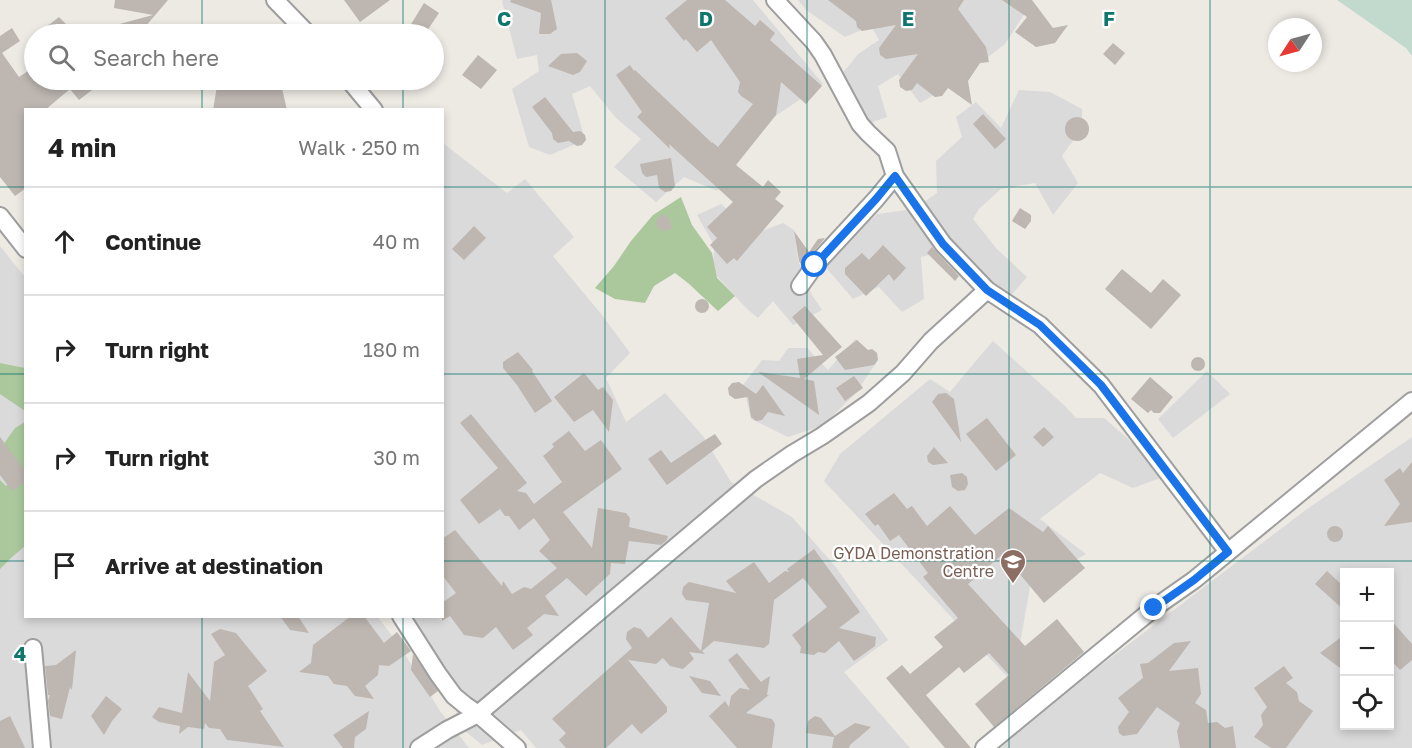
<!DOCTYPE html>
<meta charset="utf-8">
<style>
:root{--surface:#fff;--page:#f2f2f2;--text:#222;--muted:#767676;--line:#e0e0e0}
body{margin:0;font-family:"Golos Text",sans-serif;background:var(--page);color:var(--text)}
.controls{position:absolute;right:18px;bottom:18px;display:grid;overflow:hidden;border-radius:0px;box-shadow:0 3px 9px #0003}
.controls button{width:54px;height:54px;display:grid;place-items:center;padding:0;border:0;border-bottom:2px solid var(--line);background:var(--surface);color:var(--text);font:30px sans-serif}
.compass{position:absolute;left:1268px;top:18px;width:54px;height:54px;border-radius:50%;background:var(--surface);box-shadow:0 3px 9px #0003;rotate:234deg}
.stop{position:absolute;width:18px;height:18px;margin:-14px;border:4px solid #1a73e8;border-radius:50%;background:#fff}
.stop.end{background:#1a73e8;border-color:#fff;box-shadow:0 2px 6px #0008}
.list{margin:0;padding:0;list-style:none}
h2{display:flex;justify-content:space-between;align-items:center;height:78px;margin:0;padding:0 24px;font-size:26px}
h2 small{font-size:20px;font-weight:400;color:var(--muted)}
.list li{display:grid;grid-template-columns:39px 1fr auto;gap:18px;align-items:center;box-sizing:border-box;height:108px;padding:0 24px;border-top:2px solid var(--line)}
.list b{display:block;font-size:22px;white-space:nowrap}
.list em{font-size:20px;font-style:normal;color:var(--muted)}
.icon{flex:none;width:33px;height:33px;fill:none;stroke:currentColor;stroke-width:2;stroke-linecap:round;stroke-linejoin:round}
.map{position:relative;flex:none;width:1412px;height:748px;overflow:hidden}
.search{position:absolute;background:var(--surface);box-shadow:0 3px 9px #0003;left:24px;top:24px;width:420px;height:66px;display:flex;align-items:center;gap:15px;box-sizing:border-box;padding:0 21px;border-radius:33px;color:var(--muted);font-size:22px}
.panel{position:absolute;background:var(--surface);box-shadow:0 3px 9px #0003;left:24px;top:108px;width:420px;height:510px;border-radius:0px}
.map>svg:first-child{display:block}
.residential{fill:#dbdada;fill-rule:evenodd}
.forest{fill:#abc89d}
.wetland{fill:#c2d9ce}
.building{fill:#bdb6b1}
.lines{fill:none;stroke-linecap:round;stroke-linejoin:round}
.street-casing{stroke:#9e9e9e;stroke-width:20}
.street{stroke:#fff;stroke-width:16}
.route{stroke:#1a73e8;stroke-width:8}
.grid{fill:none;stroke:#0f766e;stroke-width:1.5;stroke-opacity:0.55}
.labels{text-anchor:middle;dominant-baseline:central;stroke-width:4.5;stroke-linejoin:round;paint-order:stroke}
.education-label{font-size:16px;fill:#785e54;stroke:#fff;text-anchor:end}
.grid-label{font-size:20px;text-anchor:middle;font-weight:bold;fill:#0f766e;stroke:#fff;stroke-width:4.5;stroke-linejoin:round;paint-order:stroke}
</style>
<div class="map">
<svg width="1412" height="748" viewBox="0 0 1412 748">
<rect width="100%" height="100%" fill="#edeae4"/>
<g class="residential">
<path d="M 503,0 L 753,0 L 823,84 L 768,121 L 717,191 L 684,177 L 656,202 L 614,167 L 641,139 L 616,118 L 590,86 L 572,94 L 585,140 L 550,155 L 529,147 L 512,89 L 539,71 L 537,55 L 517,59 L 502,1 Z"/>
<path d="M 798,0 L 1028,0 L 1031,4 L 1005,44 L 953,84 L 920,103 L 898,74 L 878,86 L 887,117 L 864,125 L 838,79 L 858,54 L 879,40 L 871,26 L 845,37 L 806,10 Z"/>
<path d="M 1019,90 L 1050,92 L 1082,109 L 1082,128 L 1062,156 L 1078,183 L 1053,215 L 1035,183 L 1001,189 L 979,209 L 973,219 L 997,249 L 1027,277 L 1012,294 L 1000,293 L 948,250 L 921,257 L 924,299 L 902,312 L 879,287 L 853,299 L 822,263 L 877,214 L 914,209 L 937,193 L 936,161 L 962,137 L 956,117 L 976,102 L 1001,128 Z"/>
<path d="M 443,143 L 507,193 L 525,179 L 574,237 L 553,256 L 602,315 L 630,353 L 606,378 L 626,422 L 665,393 L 703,436 L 731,482 L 792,517 L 835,566 L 888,640 L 844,672 L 910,748 L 536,748 L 521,730 L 482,745 L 459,726 L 455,704 L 401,617 L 442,616 Z"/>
<path d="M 721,204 L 757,233 L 783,223 L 794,230 L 798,260 L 812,295 L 822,310 L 793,325 L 773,301 L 758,318 L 747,309 L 713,272 L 714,245 L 697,215 Z"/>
<path d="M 0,246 L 25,277 L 26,616 L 378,617 L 401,648 L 440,711 L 469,748 L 0,748 Z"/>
<path d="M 855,339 L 877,362 L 854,395 L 822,426 L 788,437 L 751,419 L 743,385 L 762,360 L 779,361 L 788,348 L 807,348 L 828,370 Z"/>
<path d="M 993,341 L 1064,405 L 1076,418 L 1104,418 L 1149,457 L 1163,477 L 1133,488 L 1100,473 L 1040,519 L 1086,554 L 1030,587 L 1013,683 L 824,481 L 840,454 L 930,379 L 950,392 L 974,363 Z"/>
<path d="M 1207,371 L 1230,394 L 1173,438 L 1158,419 Z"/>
<path d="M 1412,437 L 1412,748 L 1001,748 L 1046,707 L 1307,509 ZM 1344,572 L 1390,572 L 1390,726 L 1344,726 Z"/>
</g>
<g class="forest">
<path d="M 681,197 L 692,225 L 712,253 L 717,278 L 735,296 L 718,311 L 688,283 L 675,273 L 654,286 L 645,303 L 615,299 L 595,288 L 614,266 L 631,241 L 653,215 Z"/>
<path d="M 0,363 L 25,368 L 25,411 L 0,394 Z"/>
<path d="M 25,422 L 25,546 L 11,558 L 0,569 L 0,480 L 6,486 L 21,474 L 3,445 L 15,428 Z"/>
</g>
<path class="wetland" d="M 1337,0 L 1412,0 L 1412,56 L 1406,48 Z"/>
<g class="building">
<path d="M 115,0 L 168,0 L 139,34 L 97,34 L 97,30 L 153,15 L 114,8 Z"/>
<path d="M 344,0 L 390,0 L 360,22 Z"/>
<path d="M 511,0 L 551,0 L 557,29 L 550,34 L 539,34 L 541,13 L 510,2 Z"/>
<path d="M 687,0 L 725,0 L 755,26 L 760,20 L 775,33 L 770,40 L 822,86 L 806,104 L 781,82 L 776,115 L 736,165 L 763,187 L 768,180 L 781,192 L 775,199 L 784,206 L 737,261 L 734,258 L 727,264 L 710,245 L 717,238 L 707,227 L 733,202 L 669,144 L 670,149 L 637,117 L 642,112 L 616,75 L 630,65 L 634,71 L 635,70 L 712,143 L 712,142 L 718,147 L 753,104 L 741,96 L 738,92 L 740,82 L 711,40 L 697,52 L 686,39 L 684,41 L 665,18 Z"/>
<path d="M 828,0 L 964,0 L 958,9 L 986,47 L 989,62 L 980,63 L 968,81 L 972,105 L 948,88 L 942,96 L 935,97 L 917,83 L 912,90 L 906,91 L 900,87 L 899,80 L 918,54 L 886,59 L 880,55 L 879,48 L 896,25 L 862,31 L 857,27 L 856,21 Z"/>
<path d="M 1002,0 L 1032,0 L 1053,28 L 1068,25 L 1055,43 L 1036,47 L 1015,32 L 1027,17 Z"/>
<path d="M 424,3 L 439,13 L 425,34 L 405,34 Z"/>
<path d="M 59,17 L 76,34 L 37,34 Z"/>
<path d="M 12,28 L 20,41 L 2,53 L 19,77 L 34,67 L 34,80 L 84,80 L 92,90 L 79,100 L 70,89 L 45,110 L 26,110 L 26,188 L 15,196 L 0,177 L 0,36 Z"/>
<path d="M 1113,43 L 1125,53 L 1115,65 L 1103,54 Z"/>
<path d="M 577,53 L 587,61 L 580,72 L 573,75 L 548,66 L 561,54 Z"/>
<path d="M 478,55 L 497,70 L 481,89 L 462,75 Z"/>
<path d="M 218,80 L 280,80 L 287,110 L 213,110 Z"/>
<path d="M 545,97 L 573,132 L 580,131 L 585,135 L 586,140 L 582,145 L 577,146 L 569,141 L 558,143 L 553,139 L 552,133 L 532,107 Z"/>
<path d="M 983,114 L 1006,139 L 995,149 L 973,124 Z"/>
<circle cx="1077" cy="129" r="12"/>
<path d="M 671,158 L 675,186 L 671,191 L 665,192 L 659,188 L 657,175 L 646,177 L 642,173 L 640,164 Z"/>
<path d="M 1020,208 L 1031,215 L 1031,221 L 1025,229 L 1012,221 Z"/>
<path d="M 662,214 L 670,219 L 672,229 L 662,231 L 657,227 L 656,221 Z"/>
<path d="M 474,226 L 486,238 L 464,260 L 452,249 Z"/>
<path d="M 794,231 L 809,252 L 818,239 L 825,238 L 802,266 L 799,261 Z"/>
<path d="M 883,245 L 906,268 L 894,281 L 889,274 L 866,296 L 845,274 L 845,268 L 862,253 L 869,260 Z"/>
<path d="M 932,247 L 959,276 L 955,281 L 927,253 Z"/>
<path d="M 1122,269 L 1151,293 L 1163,279 L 1181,295 L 1151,329 L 1105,289 Z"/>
<circle cx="702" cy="306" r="7"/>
<path d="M 805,306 L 842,347 L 804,379 L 814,381 L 819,415 L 758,372 L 800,378 L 797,359 L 823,355 L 792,317 Z"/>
<path d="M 857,340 L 868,350 L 872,349 L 877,353 L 878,360 L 874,365 L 845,370 L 835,357 Z"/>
<path d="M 518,352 L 533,370 L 532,371 L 552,401 L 535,413 L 517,385 L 503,368 L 503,362 Z"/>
<circle cx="1198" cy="364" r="7"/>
<path d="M 584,373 L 598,390 L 603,387 L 613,400 L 609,432 L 593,410 L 574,422 L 554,397 Z"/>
<path d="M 854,376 L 863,388 L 845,401 L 836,388 Z"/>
<path d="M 1150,377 L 1173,397 L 1160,413 L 1154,413 L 1151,410 L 1148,413 L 1131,399 Z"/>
<path d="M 739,382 L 756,394 L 763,385 L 785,416 L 768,412 L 762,420 L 756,421 L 751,417 L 748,397 L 735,399 L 729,395 L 728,388 L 732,383 Z"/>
<path d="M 946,393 L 954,399 L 961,442 L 932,402 L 938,394 Z"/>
<path d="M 471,414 L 527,483 L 517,491 L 526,493 L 534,504 L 562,482 L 543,456 L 554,447 L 552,444 L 569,431 L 585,451 L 601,440 L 622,469 L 563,512 L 592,548 L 598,508 L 626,513 L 630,518 L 629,527 L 668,536 L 667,540 L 661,545 L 629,541 L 625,564 L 611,563 L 610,574 L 586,596 L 567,578 L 545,596 L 559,616 L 544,614 L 527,628 L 533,635 L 513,650 L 496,627 L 483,638 L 464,635 L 450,616 L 442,621 L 442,603 L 456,593 L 442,575 L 442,539 L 455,530 L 502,586 L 503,581 L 512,594 L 524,587 L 531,589 L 557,568 L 539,551 L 550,540 L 534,518 L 519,530 L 509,516 L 505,516 L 500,509 L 479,524 L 460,500 L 498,468 L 460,423 Z"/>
<path d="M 987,418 L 1016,455 L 996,471 L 966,434 Z"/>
<path d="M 1044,427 L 1054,437 L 1043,447 L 1033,437 Z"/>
<path d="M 715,434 L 722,444 L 667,485 L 648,459 L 661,450 L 671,463 L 702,442 Z"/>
<path d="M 0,437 L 26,472 L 26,481 L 12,491 L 0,475 Z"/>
<path d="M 934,447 L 948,463 L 933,465 L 928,462 L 927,456 Z"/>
<path d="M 1412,462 L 1412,522 L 1384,526 L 1400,504 L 1384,480 L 1400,468 L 1403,473 Z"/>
<path d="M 962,473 L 967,477 L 968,484 L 965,490 L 958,491 L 952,487 L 950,475 Z"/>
<path d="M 894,493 L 907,509 L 912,506 L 927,526 L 950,506 L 975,535 L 1009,508 L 1043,532 L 1048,526 L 1085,568 L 1044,603 L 1003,554 L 968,584 L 1025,646 L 1057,619 L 1084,652 L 994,727 L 975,704 L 1009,675 L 989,653 L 964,673 L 959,667 L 926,695 L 971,748 L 945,748 L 886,678 L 902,665 L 910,674 L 943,647 L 934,637 L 958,618 L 923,577 L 928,573 L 899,535 L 890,541 L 878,524 L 875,526 L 865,514 Z"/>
<circle cx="1335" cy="534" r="8"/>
<path d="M 814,549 L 860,612 L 839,628 L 876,637 L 875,646 L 854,661 L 839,641 L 825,653 L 818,652 L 814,655 L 800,653 L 801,647 L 792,635 L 827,607 L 803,578 L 774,600 L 769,644 L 764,648 L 714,641 L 702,651 L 705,654 L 689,652 L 694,659 L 683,669 L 670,666 L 663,658 L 656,664 L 628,660 L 667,707 L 667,712 L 641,734 L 632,724 L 606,748 L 566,748 L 559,740 L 566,733 L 552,719 L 632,648 L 626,639 L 627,632 L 634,627 L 641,629 L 648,638 L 671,617 L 701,651 L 709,603 L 686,600 L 682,594 L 683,587 L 689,582 L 736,593 L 726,581 L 754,562 L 769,583 L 785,571 L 789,572 L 787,569 Z"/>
<path d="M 1327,571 L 1344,587 L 1344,610 L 1315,584 Z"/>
<path d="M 280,616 L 298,616 L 309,633 L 290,630 Z"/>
<path d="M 351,616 L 364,616 L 384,643 L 397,632 L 411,651 L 389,666 L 379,665 L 378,675 L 365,686 L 374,699 L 355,696 L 347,686 L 334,684 L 328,676 L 299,672 L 311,663 L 313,645 Z"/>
<path d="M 1389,618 L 1412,644 L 1412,660 L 1400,670 L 1389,658 Z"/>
<path d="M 220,629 L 236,633 L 267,671 L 248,686 L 263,709 L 260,711 L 284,747 L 227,740 L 220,729 L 209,728 L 205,723 L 204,729 L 188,727 L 179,734 L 180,726 L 159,722 L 152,717 L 159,707 L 182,713 L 188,672 L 210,701 L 214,662 L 225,655 L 211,634 Z"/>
<path d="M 1344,635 L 1344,671 L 1320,653 Z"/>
<path d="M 1191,641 L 1169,671 L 1198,668 L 1201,694 L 1195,703 L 1206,710 L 1208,723 L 1217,722 L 1225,728 L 1233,726 L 1236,748 L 1180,748 L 1177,731 L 1180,723 L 1157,707 L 1137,734 L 1123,736 L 1119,733 L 1118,727 L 1129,712 L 1118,698 L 1143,678 L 1140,664 L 1148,663 L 1174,643 Z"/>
<path d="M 76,650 L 72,690 L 70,687 L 62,719 L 50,716 L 48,701 L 50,695 L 48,695 L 45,666 L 56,665 Z"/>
<path d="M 737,653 L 761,682 L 770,676 L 767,695 L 769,695 L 746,713 L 772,719 L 775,724 L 772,748 L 737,748 L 709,716 L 725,701 L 729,707 L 731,696 L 740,688 L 750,690 L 728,660 Z"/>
<path d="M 413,654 L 438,691 L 430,697 L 411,670 Z"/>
<path d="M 1284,666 L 1293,678 L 1286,683 L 1297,692 L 1299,701 L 1313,711 L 1286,748 L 1271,748 L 1254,737 L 1263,725 L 1261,715 L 1267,707 L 1254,688 Z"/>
<path d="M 689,676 L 710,681 L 721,696 L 702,693 Z"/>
<path d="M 106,696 L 122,709 L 112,721 L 104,735 L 91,716 Z"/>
<path d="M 369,711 L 366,729 L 355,737 L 354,748 L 343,748 L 333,735 Z"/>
<path d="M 10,716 L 25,748 L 0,748 L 0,721 Z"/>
<path d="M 815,716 L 821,718 L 835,736 L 855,723 L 871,727 L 850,745 L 849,748 L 832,748 L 834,737 L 806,733 L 808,721 Z"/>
</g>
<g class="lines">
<defs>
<g id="street">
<path d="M 275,0 L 308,34"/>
<path d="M 775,0 L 814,42 L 823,55 L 860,124 L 868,133 L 887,151 L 895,176 L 943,244 L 987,290 L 1040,325 L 1101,385 L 1228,552"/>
<path d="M 349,80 L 374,110"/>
<path d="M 0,216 L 26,249"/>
<path d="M 800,286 L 815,265 L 876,199 L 895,176"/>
<path d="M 401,616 L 438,674 L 454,696 L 465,705 L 478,714 L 517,748"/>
<path d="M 33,648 L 42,748"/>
<path d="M 419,748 L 447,730 L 478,714 L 756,479 L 792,454 L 822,436 L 869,403 L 903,373 L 931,341 L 987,290"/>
<path d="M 984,748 L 1154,608 L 1194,580 L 1412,401"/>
</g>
</defs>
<use href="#street" class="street-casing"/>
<use href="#street" class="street"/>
</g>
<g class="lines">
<path class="route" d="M 815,265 L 876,199 L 895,176 L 943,244 L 987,290 L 1040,325 L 1101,385 L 1228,552 L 1194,580 L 1154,608"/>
</g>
<path class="grid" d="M 202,0 L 202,34M 403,0 L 403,34M 605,0 L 605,748M 807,0 L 807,748M 1009,0 L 1009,748M 1210,0 L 1210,748M 202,80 L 202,110M 403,80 L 403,110M 0,187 L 26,187M 442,187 L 1412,187M 0,374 L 26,374M 442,374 L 1412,374M 0,561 L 26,561M 442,561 L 1412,561M 202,616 L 202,748M 403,616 L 403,748"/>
<defs>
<symbol id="school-pin" viewBox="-11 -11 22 30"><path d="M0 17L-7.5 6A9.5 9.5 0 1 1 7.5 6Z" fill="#8d6e63" stroke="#fff"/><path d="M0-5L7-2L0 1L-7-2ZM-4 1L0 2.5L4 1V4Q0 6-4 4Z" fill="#fff"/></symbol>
</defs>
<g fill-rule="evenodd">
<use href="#school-pin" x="998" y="547" width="30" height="40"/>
</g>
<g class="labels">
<g class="education-label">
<text x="994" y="553">GYDA Demonstration<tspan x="994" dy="18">Centre</tspan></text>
</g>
</g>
<g class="grid-label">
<text x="504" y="26">C</text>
<text x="706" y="26">D</text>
<text x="908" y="26">E</text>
<text x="1109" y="26">F</text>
<text x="20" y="661">4</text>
</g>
</svg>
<div class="controls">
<button>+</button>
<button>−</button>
<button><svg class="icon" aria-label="locate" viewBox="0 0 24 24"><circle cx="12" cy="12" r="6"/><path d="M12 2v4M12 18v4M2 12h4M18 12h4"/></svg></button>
</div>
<svg class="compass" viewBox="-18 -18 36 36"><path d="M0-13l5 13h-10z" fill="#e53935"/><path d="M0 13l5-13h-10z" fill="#767676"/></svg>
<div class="stop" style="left:815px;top:265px"></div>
<div class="stop end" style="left:1154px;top:608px"></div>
<div class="search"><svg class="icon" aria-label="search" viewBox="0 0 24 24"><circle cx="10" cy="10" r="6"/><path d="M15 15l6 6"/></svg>Search here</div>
<section class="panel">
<h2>4 min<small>Walk · 250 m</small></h2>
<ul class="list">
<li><svg class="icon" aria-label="ahead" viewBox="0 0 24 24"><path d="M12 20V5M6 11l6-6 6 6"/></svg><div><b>Continue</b></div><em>40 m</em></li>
<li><svg class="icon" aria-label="right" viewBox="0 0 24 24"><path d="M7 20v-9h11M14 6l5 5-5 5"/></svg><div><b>Turn right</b></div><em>180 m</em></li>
<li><svg class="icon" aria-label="right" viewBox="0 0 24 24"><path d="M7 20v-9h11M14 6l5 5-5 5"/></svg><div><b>Turn right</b></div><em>30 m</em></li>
<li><svg class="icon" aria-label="arrive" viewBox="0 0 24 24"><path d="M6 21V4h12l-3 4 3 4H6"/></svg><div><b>Arrive at destination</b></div></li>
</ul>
</section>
</div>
